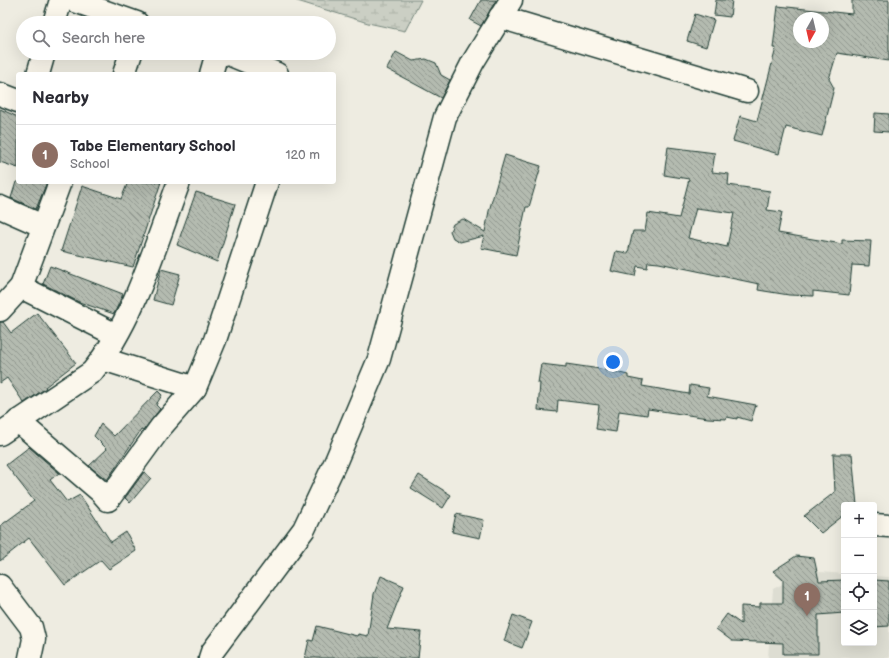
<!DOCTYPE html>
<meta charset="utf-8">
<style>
:root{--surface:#fff;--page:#f7f7f7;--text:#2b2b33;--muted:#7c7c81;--line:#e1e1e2;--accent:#ea580c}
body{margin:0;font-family:"Balsamiq Sans",sans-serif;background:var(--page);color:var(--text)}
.controls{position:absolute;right:12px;bottom:12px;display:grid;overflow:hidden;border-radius:4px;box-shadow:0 4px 16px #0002}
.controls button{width:36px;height:36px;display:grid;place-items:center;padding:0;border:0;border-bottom:1px solid var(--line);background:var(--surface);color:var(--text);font:20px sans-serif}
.compass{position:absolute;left:793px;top:12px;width:36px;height:36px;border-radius:50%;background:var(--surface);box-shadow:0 4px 16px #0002;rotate:188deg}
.you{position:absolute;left:613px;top:362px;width:14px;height:14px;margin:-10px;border:3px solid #fff;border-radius:50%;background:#1a73e8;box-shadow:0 0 0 6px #1a73e833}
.badge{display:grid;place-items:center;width:26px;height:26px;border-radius:50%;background:var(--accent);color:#fff;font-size:13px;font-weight:700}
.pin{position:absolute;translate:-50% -33px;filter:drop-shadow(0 1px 2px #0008)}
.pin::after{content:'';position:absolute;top:21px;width:14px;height:12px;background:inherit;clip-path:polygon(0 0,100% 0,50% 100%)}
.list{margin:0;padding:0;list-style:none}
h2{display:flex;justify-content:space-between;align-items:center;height:52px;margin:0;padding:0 16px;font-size:17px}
h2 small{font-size:13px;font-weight:400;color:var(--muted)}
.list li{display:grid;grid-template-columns:26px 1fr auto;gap:12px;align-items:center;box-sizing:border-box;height:60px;padding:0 16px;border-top:1px solid var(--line)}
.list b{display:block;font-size:15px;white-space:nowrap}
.list p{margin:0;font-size:13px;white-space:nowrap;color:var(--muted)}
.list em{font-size:13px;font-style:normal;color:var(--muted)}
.icon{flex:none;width:22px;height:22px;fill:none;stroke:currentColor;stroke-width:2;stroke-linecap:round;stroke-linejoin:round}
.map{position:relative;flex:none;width:889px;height:658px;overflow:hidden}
.search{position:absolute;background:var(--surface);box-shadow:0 4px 16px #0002;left:16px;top:16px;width:320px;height:44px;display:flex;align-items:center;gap:10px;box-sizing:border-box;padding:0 14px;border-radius:22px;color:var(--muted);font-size:15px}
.panel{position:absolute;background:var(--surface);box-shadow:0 4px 16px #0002;left:16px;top:72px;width:320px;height:112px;border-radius:4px}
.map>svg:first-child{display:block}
.built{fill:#ddddd2}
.wetland{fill:url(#wetland-marsh);stroke:#75867c}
.building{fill:url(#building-back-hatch);stroke:#1f3d34;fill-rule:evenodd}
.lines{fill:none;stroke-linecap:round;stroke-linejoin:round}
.minor-casing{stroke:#1f3d34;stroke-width:25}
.minor{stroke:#fbf7ec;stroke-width:22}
</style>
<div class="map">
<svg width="889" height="658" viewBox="0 0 889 658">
<defs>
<pattern id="wetland-marsh" width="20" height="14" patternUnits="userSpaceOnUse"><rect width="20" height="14" fill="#cbcfc4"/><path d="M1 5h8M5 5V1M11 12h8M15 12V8" fill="none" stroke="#aeb3a9"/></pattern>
<pattern id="building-back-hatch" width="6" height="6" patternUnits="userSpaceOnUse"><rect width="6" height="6" fill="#b4bbb0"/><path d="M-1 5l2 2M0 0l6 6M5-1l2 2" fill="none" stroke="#929990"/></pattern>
</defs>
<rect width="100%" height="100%" fill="#eeece1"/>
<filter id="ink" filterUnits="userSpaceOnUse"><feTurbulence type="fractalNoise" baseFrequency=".025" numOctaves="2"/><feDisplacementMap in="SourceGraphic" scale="8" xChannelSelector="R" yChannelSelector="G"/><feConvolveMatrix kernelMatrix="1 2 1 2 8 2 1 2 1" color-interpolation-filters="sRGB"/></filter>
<g filter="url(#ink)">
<path class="built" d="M 808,571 L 844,574 L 844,643 L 874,643 L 874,576 L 889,577 L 889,658 L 768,658 L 773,589 Z"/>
<path class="wetland" d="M 294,0 L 421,0 L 405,31 L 368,23 Z"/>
<g class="building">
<path d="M 481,0 L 496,0 L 481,26 L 470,20 Z"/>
<path d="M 716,0 L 732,0 L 730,17 L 714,15 Z"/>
<path d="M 852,0 L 889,0 L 889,61 L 837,53 L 829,79 L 834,88 L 822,136 L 786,127 L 779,154 L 733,141 L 740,116 L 757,121 L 776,48 L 773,48 L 778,6 L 852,14 ZM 799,18 L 823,18 L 823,42 L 799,42 Z"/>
<path d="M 695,14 L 714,20 L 706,47 L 687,41 Z"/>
<path d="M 396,52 L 413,61 L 426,59 L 436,63 L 441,75 L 450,80 L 441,98 L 387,69 Z"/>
<path d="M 0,109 L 18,117 L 18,168 L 0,162 Z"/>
<path d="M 875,113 L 889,114 L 889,132 L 874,131 Z"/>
<path d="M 668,147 L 715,153 L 712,172 L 729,174 L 728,185 L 770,191 L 767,210 L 782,212 L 778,233 L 842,244 L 842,240 L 871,241 L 869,266 L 852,265 L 849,295 L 813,291 L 813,296 L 789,295 L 758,290 L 759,284 L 659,263 L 648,262 L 647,268 L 637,266 L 635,276 L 611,271 L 616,251 L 628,253 L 633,231 L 645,231 L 648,213 L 679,218 L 689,179 L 664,175 ZM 696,208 L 734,213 L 727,247 L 688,238 Z"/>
<path d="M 505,155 L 541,166 L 529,207 L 526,207 L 516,255 L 481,248 L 484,236 L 460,242 L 453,238 L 450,231 L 453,224 L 463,219 L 485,232 L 489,211 Z"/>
<path d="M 16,182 L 47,182 L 36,209 L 11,198 Z"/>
<path d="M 128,182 L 161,182 L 133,267 L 61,251 L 82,186 L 121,199 Z"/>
<path d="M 196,192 L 235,204 L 217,262 L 177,245 Z"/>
<path d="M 50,266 L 123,294 L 114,314 L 79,302 L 43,284 Z"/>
<path d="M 161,269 L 180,274 L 171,305 L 153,300 Z"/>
<path d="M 37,313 L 76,363 L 45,387 L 46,388 L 24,403 L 7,378 L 0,383 L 0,322 L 3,322 L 11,333 Z"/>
<path d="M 541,364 L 566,367 L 566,364 L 607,370 L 628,375 L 628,378 L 643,381 L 642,386 L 689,394 L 690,385 L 709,388 L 707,396 L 756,405 L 751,421 L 737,417 L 737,419 L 727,417 L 726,419 L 708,418 L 648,409 L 647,415 L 619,411 L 616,432 L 596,429 L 599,405 L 558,400 L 557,412 L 538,410 L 540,383 L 538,383 Z"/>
<path d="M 158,391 L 162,395 L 156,405 L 160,409 L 143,431 L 141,430 L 107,480 L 89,466 L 107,449 L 94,436 L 101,424 L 114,436 Z"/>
<path d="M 29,447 L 59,473 L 50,480 L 67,502 L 80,495 L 111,542 L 126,532 L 136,551 L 109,569 L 101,560 L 65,585 L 29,538 L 0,561 L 0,526 L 34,501 L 6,465 Z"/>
<path d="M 833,454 L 852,454 L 857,505 L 844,505 L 844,515 L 821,533 L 804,516 L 835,492 Z"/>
<path d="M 144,472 L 151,478 L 130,503 L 125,498 Z"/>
<path d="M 419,475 L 451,495 L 443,508 L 411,488 Z"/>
<path d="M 456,514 L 484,520 L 480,538 L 452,532 Z"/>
<path d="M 796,556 L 814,558 L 819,581 L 844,580 L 844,613 L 818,615 L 818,654 L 783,654 L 783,643 L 732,641 L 716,629 L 727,614 L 741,624 L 741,606 L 760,607 L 760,603 L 783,603 L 783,580 L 773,571 Z"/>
<path d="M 381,576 L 404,586 L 387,629 L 421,632 L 418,658 L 305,658 L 309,640 L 313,641 L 317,626 L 357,636 L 358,634 L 368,636 L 374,594 Z"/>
<path d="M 874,580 L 889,581 L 889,626 L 874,627 Z"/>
<path d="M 513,615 L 532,622 L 522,648 L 504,641 Z"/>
</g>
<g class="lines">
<defs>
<g id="minor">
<path d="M 72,0 L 137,23"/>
<path d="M 500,17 L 747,91"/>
<path d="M 54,23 L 61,0"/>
<path d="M 226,53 L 277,74"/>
<path d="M 38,74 L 44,53"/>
<path d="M 124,74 L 131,53"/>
<path d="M 211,74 L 217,53"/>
<path d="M 0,94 L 18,101"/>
<path d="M 0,207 L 43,226"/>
<path d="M 21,287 L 116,335"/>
<path d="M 0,310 L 21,287 L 60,182"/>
<path d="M 103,359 L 195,388"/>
<path d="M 18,421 L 101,492 L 108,500 L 161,427 L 195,388 L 215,340 L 267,182"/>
<path d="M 0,434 L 92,372 C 134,321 156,243 179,182"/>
<path d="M 874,525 L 889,526"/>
<path d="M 0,586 L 31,627 L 34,639 L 30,658"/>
<path d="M 210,658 L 212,652 L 304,529 L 336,461 L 379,359 L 445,117 L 473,62 L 511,0"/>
</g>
</defs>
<use href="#minor" class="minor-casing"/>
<use href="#minor" class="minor"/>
</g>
</g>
</svg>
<div class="controls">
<button>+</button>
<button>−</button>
<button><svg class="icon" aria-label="locate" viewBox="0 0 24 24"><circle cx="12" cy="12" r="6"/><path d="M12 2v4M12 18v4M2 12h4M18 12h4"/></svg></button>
<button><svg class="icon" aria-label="layers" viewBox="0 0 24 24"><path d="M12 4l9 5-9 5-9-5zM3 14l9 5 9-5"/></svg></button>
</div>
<svg class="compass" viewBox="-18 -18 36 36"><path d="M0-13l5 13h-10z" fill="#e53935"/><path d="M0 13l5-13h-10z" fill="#7c7c81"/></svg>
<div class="you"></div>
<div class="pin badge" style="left:807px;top:616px;background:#8d6e63">1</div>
<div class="search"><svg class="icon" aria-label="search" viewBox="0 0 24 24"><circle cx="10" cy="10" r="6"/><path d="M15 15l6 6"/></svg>Search here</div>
<section class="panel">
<h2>Nearby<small></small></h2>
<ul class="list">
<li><span class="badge" style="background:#8d6e63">1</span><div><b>Tabe Elementary School</b><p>School</p></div><em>120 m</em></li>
</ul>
</section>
</div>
